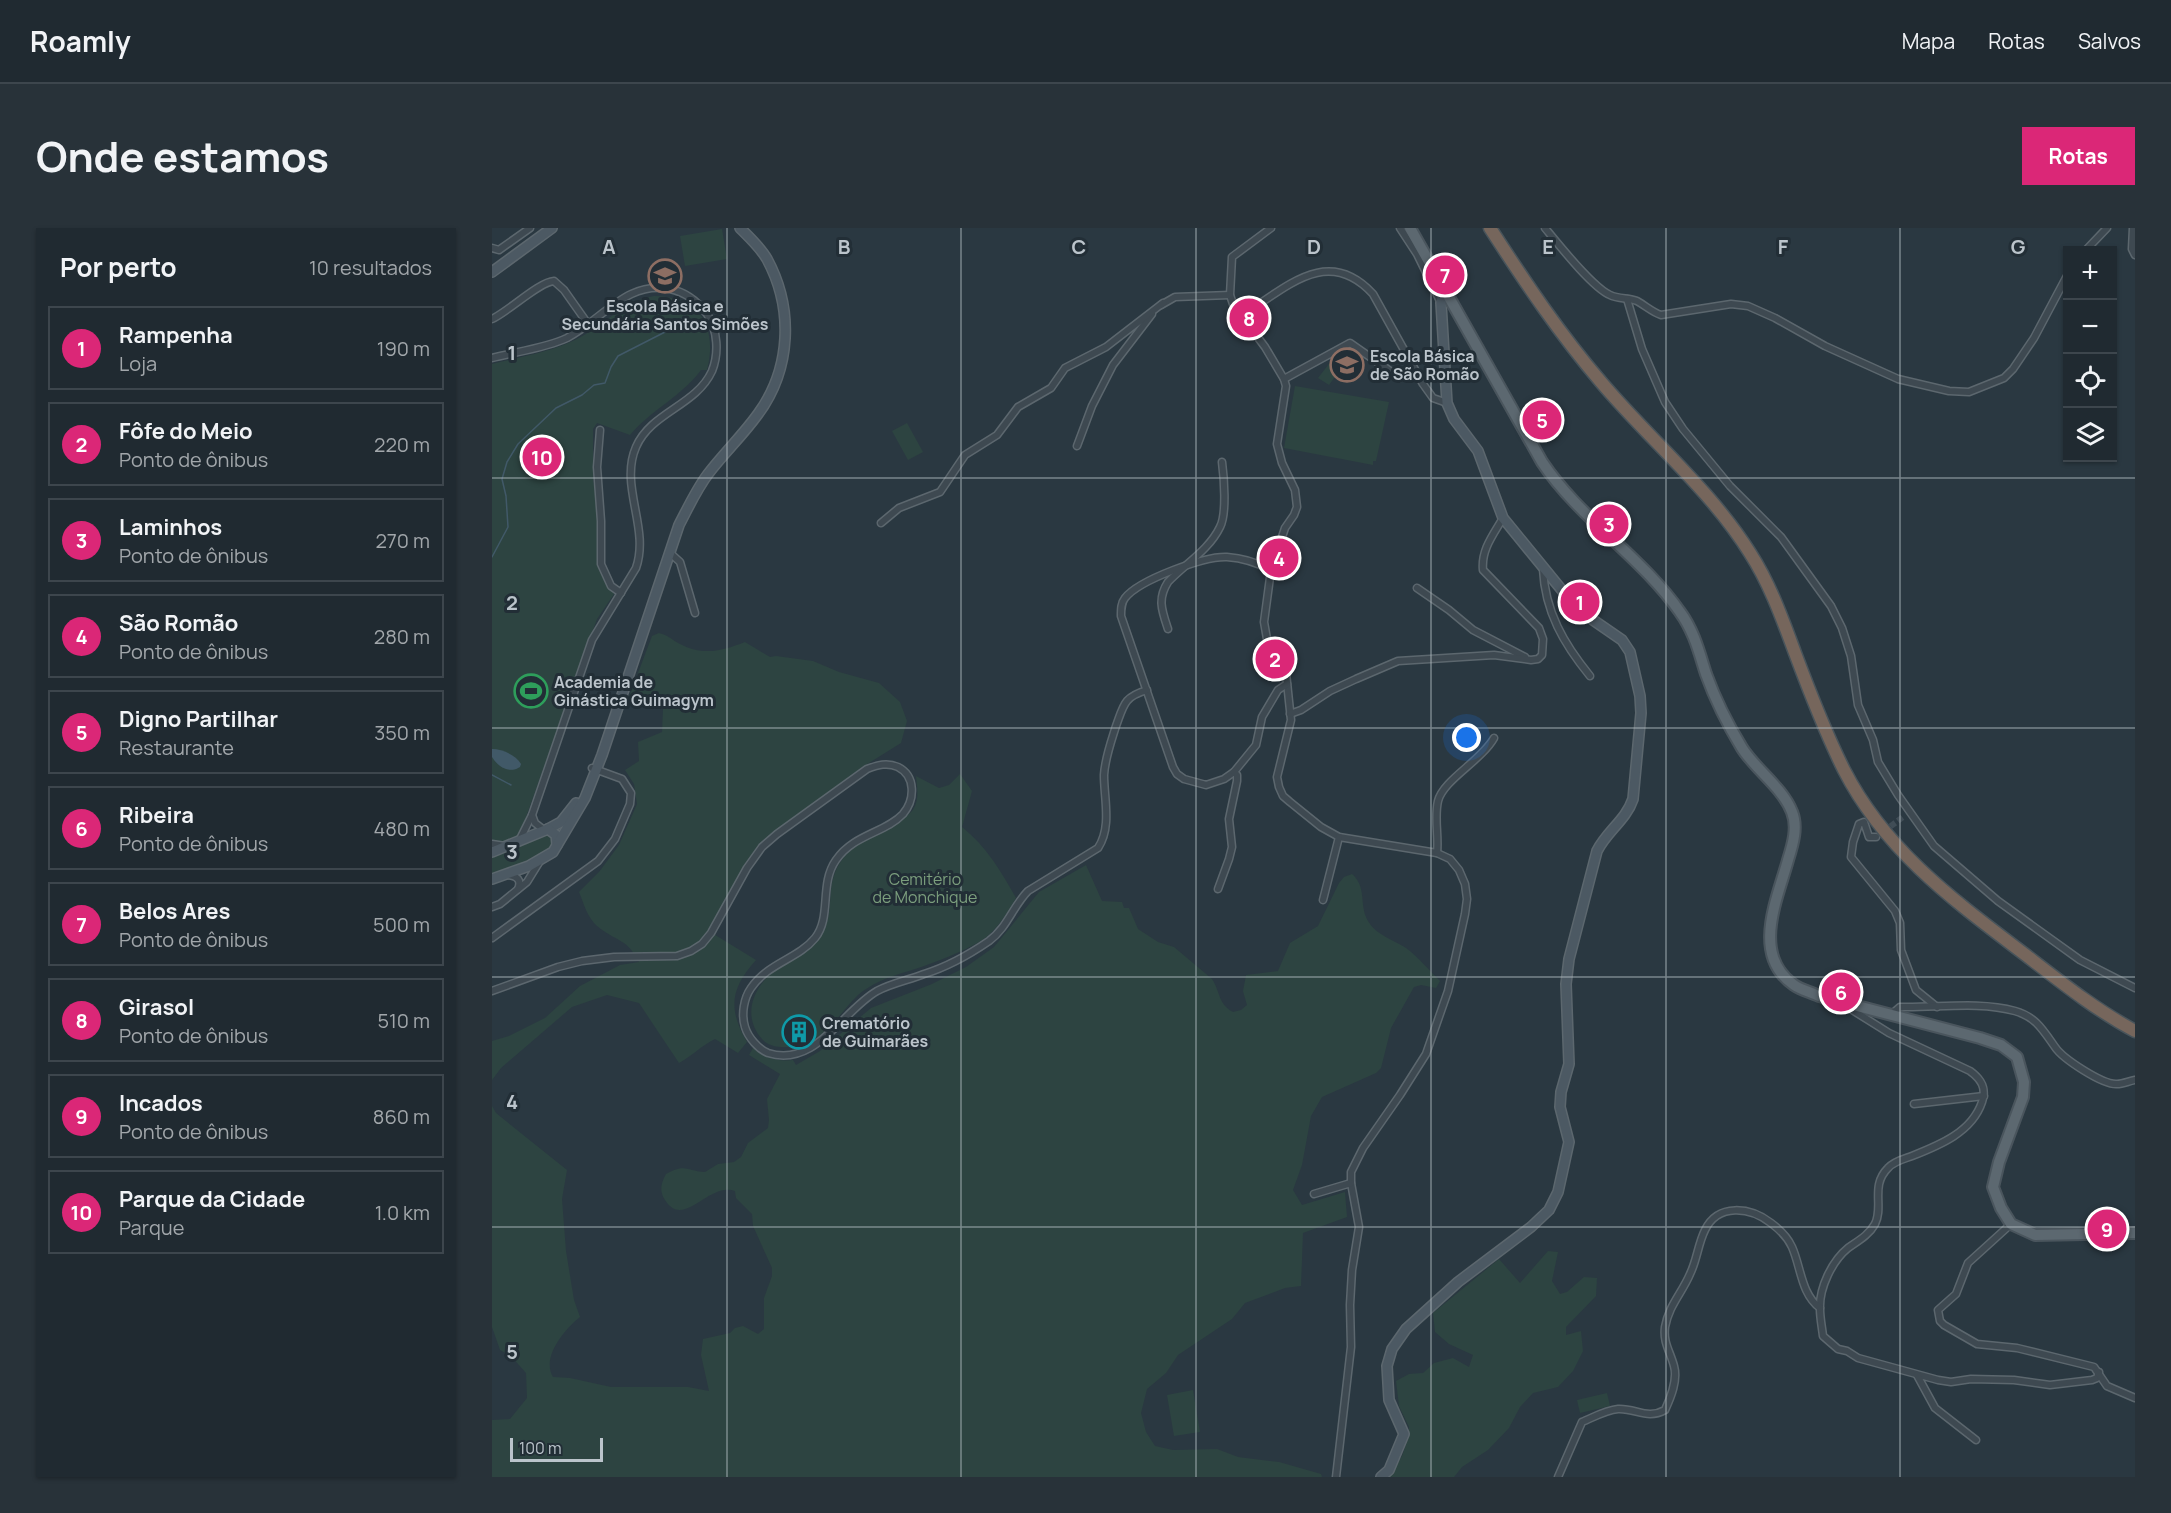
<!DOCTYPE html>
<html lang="pt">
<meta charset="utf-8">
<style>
:root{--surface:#202a31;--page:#283239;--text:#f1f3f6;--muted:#a2a7ab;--line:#3d464d;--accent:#db2777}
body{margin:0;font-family:Manrope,sans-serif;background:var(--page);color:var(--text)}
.controls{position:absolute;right:18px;top:18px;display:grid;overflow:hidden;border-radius:0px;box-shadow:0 2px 4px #0004}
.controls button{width:54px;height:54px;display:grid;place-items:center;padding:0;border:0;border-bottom:2px solid var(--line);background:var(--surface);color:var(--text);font:30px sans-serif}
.scale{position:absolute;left:18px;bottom:15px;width:93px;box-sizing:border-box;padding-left:6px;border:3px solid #bbc4cb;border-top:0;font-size:16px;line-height:21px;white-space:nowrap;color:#bbc4cb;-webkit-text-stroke:4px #222e36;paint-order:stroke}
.you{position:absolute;left:975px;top:510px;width:21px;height:21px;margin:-15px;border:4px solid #fff;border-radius:50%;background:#1a73e8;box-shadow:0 0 0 9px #1a73e833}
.badge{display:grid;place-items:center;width:39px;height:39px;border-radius:50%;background:var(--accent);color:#fff;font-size:20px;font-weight:700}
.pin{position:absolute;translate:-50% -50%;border:3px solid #fff;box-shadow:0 2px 6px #0006}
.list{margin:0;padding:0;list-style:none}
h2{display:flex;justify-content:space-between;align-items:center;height:78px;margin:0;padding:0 24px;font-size:26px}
h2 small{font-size:20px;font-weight:400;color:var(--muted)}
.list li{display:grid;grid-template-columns:39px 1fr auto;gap:18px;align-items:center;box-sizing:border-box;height:84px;margin:0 12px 12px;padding:0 12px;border:2px solid var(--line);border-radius:0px}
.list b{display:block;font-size:22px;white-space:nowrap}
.list p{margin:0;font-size:20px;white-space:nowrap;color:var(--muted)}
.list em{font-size:20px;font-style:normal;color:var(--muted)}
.icon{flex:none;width:33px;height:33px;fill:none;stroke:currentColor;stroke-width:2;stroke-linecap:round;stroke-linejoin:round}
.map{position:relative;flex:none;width:1643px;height:1249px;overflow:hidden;border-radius:0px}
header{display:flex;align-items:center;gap:36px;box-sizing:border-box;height:84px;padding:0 30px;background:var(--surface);border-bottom:2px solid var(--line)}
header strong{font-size:28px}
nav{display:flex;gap:33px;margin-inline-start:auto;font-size:21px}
.intro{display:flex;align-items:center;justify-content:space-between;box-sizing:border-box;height:144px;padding:0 36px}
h1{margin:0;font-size:42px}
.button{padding:15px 27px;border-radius:0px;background:var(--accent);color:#fff;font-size:21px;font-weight:700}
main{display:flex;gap:36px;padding:0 36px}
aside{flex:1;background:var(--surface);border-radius:0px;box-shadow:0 2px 4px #0004}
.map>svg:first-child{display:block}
.green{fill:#2d4441}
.water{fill:#415968}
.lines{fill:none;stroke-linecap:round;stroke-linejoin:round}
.stream{stroke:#415968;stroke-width:1.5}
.street-tunnel{stroke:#404d56;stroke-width:6;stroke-dasharray:6 3;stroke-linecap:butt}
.street-casing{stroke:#5c676e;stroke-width:9}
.secondary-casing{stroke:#5c676e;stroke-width:12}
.primary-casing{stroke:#4a555d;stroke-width:14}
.highway-casing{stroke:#48545b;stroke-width:15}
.street{stroke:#3e4951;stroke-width:6}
.secondary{stroke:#4c5963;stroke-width:9}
.primary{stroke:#5c6870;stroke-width:10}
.highway{stroke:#76665c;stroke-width:12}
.grid{fill:none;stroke:#bbc4cb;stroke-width:1.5;stroke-opacity:0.55}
.labels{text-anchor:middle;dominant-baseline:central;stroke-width:6;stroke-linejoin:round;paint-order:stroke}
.poi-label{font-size:16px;font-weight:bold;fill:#bbc4cb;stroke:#222e36;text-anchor:start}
.park-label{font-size:16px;fill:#7b9e7d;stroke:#222e36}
.grid-label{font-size:20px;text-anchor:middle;font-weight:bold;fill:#bbc4cb;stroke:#222e36;stroke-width:6;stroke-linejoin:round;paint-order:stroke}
</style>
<header>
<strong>Roamly</strong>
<nav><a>Mapa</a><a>Rotas</a><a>Salvos</a></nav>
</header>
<div class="intro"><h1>Onde estamos</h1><a class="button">Rotas</a></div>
<main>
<aside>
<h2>Por perto<small>10 resultados</small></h2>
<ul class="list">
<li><span class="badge">1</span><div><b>Rampenha</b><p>Loja</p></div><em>190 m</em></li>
<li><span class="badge">2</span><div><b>Fôfe do Meio</b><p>Ponto de ônibus</p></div><em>220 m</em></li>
<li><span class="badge">3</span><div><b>Laminhos</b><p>Ponto de ônibus</p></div><em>270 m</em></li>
<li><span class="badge">4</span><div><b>São Romão</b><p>Ponto de ônibus</p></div><em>280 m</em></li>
<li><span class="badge">5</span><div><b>Digno Partilhar</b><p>Restaurante</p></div><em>350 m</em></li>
<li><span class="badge">6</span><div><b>Ribeira</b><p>Ponto de ônibus</p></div><em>480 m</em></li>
<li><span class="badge">7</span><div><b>Belos Ares</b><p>Ponto de ônibus</p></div><em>500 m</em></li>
<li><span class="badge">8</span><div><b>Girasol</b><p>Ponto de ônibus</p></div><em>510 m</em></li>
<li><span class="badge">9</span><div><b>Incados</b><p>Ponto de ônibus</p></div><em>860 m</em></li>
<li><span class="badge">10</span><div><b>Parque da Cidade</b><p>Parque</p></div><em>1.0 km</em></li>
</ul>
</aside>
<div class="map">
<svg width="1643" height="1249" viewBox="0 0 1643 1249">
<rect width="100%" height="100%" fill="#2a3841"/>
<g class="green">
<path d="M 230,1 L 235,31 L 193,38 L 188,8 Z"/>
<path d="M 162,68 C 208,68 226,100 215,142 L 209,142 C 190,168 159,182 138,207 L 105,195 L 101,201 L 101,251 L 108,294 L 106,331 L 113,355 L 122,366 L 105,391 L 28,606 L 19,613 L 2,613 L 0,611 L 0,136 C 28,129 59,124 85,111 C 113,97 131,73 162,68 Z"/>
<path d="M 840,132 L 850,139 L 837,157 L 826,150 Z"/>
<path d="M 803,158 L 897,174 L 884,233 L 881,233 L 881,237 L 792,220 Z"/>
<path d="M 415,195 L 431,224 L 416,232 L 400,203 Z"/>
<path d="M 167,405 C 176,407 180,412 188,416 C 211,428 230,423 253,414 L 278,429 L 284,428 L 321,433 L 347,444 L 387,455 L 408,474 L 415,493 L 409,515 L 369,540 L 274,610 L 254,634 L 220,705 L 264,732 C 238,761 236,781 255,814 L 246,825 L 223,811 C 209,818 200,828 187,835 L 147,775 L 115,767 L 80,779 L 9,840 L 0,852 L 0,813 L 17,808 L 53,790 L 88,758 L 128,737 L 147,734 C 134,709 124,714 105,698 C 95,689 92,676 87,664 L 107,644 L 127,617 L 145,576 L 142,556 L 133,542 L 147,533 L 146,514 L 170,504 L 171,481 L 135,474 L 160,408 Z"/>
<path d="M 468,546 L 480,563 L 470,599 C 494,618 509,643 524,670 C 517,683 508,696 497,707 C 481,721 432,739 410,745 C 394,750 379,756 366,767 C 346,786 334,813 304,818 C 293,820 277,820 270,811 C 248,786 263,756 287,739 C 304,727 322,721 332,702 C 344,677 331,656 352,629 C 364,614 386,605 401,596 C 407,593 416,588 420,583 C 428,573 425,559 424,548 L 447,560 L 457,557 Z"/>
<path d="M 50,607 L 57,607 L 61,610 L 61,619 L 42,632 L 0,647 L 0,629 L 20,622 Z"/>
<path d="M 594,637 L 610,673 L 630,674 L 632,680 L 637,680 L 646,701 L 666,714 L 682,719 L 720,751 C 728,763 726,776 741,784 L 749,782 L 755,777 L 751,763 L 754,747 L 786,743 L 798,715 L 826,698 L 847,655 L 852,649 L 860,646 C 874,658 868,674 874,689 C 881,706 900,711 914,720 C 926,729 938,743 948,753 L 944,760 L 929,757 L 922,759 L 899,800 L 889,840 L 884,845 L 830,869 L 819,888 L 810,937 L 801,962 L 810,977 L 853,964 L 855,989 L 811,1005 L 809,1058 L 793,1060 L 753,1075 L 740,1091 L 686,1127 L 674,1145 L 655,1161 L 649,1185 L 654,1204 L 663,1218 L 681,1222 L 725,1221 L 746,1229 L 787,1234 L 829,1246 L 830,1249 L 0,1249 L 0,1192 L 18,1191 L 35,1170 L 34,1145 L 19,1128 L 8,1122 L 0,1099 L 0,878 L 4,885 L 75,942 L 70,971 L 74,1023 L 82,1072 L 88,1089 C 73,1101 49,1129 61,1149 L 78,1150 L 119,1159 L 196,1159 L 217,1163 L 209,1127 L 211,1111 L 238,1105 L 243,1100 L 251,1098 L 266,1106 L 272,1101 L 272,1070 L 280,1048 L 280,1040 L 261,998 L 260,986 L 244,970 L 243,963 C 216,954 192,1002 173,972 C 167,963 169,955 174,946 C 194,935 194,943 213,944 L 226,936 L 242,934 L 249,929 L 256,915 L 276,900 L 277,892 L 275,871 L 288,846 L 257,827 L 261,820 C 273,830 285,834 301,832 L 304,837 L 328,823 L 379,780 L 440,756 L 474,739 L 502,719 L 547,664 Z"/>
<path d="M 1056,1023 L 1066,1024 L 1060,1053 L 1068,1066 L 1075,1064 L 1092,1049 L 1105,1050 L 1104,1068 L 1074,1099 L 1074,1107 L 1089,1103 L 1091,1123 L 1081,1143 L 1066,1159 L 1041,1165 L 1028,1179 L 1017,1200 L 996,1222 L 970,1239 L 962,1249 L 897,1249 L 910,1228 L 917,1208 L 917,1199 L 907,1178 L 904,1153 L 917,1146 L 931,1145 L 942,1135 L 961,1130 L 977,1139 L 981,1127 L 957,1116 L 943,1104 L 941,1085 L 1007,1031 L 1028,1055 Z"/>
<path d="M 701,1162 L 708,1204 L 682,1208 L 675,1167 Z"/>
<path d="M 1115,1165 L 1118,1178 L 1088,1185 L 1085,1172 Z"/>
</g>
<path class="water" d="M 0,521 C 10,521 24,527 29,536 L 28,539 C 17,546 6,539 0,529 Z"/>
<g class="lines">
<g class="stream">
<path d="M 0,329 L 16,299 L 14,268 L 10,251 L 15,234 L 26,216 L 64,180 L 90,167 L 102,157 L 113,155 L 119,139 L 126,128 L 175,103 L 193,88"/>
<path d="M 0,547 L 19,557"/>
</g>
<path class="street-tunnel" d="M 1384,609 L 1411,589"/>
<defs>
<g id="street">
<path d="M 779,0 L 740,29 L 738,67 L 741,76 L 773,119 L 792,151 L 794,158 L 785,216 L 790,235 L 803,262 L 805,279 L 802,287 L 793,300 L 779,342 L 772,394 L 775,411 L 787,430 L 794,445 L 799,492 L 785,549 L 787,559 L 791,568 L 798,574 L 829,599 L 847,609 L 945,625 L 958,631 L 967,642 L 973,656 L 975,671 L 973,686 L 956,763 L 934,826 L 908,867 L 871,920 L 859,944 L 859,955 L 867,999 L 860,1042 L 858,1077 L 859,1119 L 844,1249"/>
<path d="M 908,0 L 925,26 L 948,73"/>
<path d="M 1053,0 C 1067,17 1100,59 1118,67 C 1126,71 1137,70 1145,73 C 1154,78 1160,84 1169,87 L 1239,76 L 1256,78 L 1283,90 L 1333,118 L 1406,151 L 1457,163 L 1477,164 L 1512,150 L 1521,141 L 1542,110 L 1576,46"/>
<path d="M 1641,0 L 1640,21 L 1643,27"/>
<path d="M 0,20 L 7,22 L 38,0"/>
<path d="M 1594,22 L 1615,0"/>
<path d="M 1135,71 L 1150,121 L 1173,174 L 1191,201 L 1238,258 L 1289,309 L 1339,378 L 1350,400 L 1359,428 L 1366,477 L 1381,512 L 1386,534 L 1406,567 L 1442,618 L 1506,673 L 1588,732 L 1643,760"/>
<path d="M 669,77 L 683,69 L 738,67"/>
<path d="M 749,88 C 793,61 835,16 881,66 L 931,156 L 941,170 L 955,175"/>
<path d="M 0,91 C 17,83 47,54 62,53 L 72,62 L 96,96"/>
<path d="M 0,130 C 23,124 54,120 75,110 C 110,92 135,52 178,61 C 193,64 206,74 215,86 C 226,102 227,126 220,143 C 204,178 159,184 144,219 C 127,258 158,300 144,340 L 100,412 L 40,587 L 28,611"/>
<path d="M 792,151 L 858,115 L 908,150"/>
<path d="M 108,202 L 105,239 L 109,293 L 109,336 L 119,358 L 129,365"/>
<path d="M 585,218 L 600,178 L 621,137 L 660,86"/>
<path d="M 389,295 L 407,280 L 448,264 L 473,227 L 505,207 L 526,179 L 559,160 L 573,140 L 614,119 L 671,75"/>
<path d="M 177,324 L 188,334 L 203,385"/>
<path d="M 1051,341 C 1053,384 1072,416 1098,448"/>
<path d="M 779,342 C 766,335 750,330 735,329 C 712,328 647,352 633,370 C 629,375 629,381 629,388 L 681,539 L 685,546 L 692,551 L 714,557 L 732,551 L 742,544 L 764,517 L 770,489 L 786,462 L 795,456"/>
<path d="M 925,360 L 957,382 L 981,402 L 1033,429"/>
<path d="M 676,401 C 670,383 665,371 676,354 C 693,336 717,322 728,299 C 735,286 732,249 730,234"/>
<path d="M 798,486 L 809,482 L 838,463 L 864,451 L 906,433 L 1002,427 L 1039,432 L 1046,431 L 1050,427 L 1051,411 L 1047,400 L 991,342 C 989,322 1001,307 1011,290"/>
<path d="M 40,587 L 43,595 L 52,602"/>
<path d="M 1384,609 L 1377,609 L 1372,594 L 1367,596 L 1361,614 L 1359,629 L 1403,683 L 1408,695 L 1409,722 L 1424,762 L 1445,779"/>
<path d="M 0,616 L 13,618"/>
<path d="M 945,625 C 947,608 942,590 946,573 C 951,552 989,533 1002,510"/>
<path d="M 16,647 C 25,648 30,652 26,661"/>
<path d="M 726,661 L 737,631 L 740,619 L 737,591 L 745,553 L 745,547 L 742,544"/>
<path d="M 831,672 L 847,609"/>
<path d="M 0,679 L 8,676 L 35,654 L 48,633"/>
<path d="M 0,710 L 106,633 L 123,611 L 138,576 L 139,565 L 130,551 L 100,540"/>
<path d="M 0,763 L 66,739 L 90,733 L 122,729 L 185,728 L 199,723 L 210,716 L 219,705 L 255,640 L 270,619 L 285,606 L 375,541 C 386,537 395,534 406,539 C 424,548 423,572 411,586 C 393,605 362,606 344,632 C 327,656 340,689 323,710 C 306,731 276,735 259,760 C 252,770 249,786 253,799 C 256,809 266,821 276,825 C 324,840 350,783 385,763 C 400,755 417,752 432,746 C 455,739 478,726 497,713 C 515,700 521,678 536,663 L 606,620 C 620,599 612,571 612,547 C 613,530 619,514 624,498 C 632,476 632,469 655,462"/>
<path d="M 1357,777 L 1357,780 L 1397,805 L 1478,843 C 1489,851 1495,860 1490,874 C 1480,904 1448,917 1420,928 C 1412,931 1402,933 1396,940 C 1378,958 1392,978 1383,996 C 1377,1007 1366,1013 1356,1020 C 1340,1033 1327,1060 1328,1081 C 1328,1090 1330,1099 1331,1108 L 1346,1121 L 1355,1123 L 1366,1130 L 1446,1152 L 1459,1154 L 1479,1151 L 1522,1152 L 1558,1157 L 1600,1152 L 1605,1150 L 1607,1144"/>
<path d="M 1400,786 L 1408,779 C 1445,780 1487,773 1523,783 C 1544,789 1551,802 1563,819 C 1571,831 1611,857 1625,856 C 1631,856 1637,853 1643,852"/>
<path d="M 1422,876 L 1492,868"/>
<path d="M 822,966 L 859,955"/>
<path d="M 1519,996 L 1476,1035 L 1464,1066 L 1446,1082 L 1448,1093 L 1452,1097 L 1485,1116 L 1525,1120 L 1602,1139 L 1615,1158 L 1643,1170"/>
<path d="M 1425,1147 L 1443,1180 L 1484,1212"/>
<path d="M 1066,1249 L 1090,1194 C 1102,1189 1114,1182 1126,1181 C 1144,1180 1155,1192 1173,1182 C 1179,1169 1186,1152 1182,1138 C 1178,1123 1171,1115 1173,1099 C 1177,1077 1190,1065 1198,1046 C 1205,1032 1206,1016 1213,1002 C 1226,975 1258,979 1279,995 C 1287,1001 1296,1010 1300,1019 C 1309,1039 1309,1066 1328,1080"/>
</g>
<g id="secondary">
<path d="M 0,44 L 60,0"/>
<path d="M 56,601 L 69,594 L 84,575"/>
<path d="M 0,624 L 56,601 L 64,607 L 65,617"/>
<path d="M 0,651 L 37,638 L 61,624 L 93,570 L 110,527 L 187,297 C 196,280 204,262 216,246 C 232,225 251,207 266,186 C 299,141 302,81 275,31 C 268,19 258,10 248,0"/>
<path d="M 889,1249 L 897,1242 L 912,1206 L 897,1172 L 895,1138 L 900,1121 L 914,1101 L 966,1054 L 1039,999 L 1057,982 L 1066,964 L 1077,914 L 1068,879 L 1069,864 L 1077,836 L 1074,756 L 1077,731 L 1105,623 C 1115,603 1134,592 1141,571 L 1149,485 L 1148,468 L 1138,424 L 1130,412 L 1101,392 L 1078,372 L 1011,290 L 986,223 L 962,191 L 955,175 L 949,75 L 952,59"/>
</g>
<path id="primary" d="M 918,0 L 1050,234 C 1088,291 1149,328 1188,384 C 1202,403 1207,424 1214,446 C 1223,471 1236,497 1250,520 C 1263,541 1291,560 1300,584 C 1306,599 1301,616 1296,632 C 1285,672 1259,727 1302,757 C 1309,762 1319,764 1327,768 L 1488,810 L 1509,817 L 1525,829 L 1532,854 L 1531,869 L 1507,934 L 1501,959 L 1509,980 L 1519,996 L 1543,1007 L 1643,1005"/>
<path id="highway" d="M 998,0 C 1033,54 1067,105 1109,154 C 1157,211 1218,261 1258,325 C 1278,356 1290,390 1303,425 C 1318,465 1333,504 1352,542 C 1394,624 1464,674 1535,728 C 1570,755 1604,782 1643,803"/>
</defs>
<use href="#street" class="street-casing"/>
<use href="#secondary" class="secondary-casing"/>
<use href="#primary" class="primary-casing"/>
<use href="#highway" class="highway-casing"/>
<use href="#street" class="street"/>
<use href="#secondary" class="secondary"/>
<use href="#primary" class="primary"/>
<use href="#highway" class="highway"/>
</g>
<path class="grid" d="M 235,0 L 235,1249M 469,0 L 469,1249M 704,0 L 704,1249M 939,0 L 939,1249M 1174,0 L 1174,1249M 1408,0 L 1408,1249M 0,250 L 1643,250M 0,500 L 1643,500M 0,749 L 1643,749M 0,999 L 1643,999"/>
<defs>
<symbol id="school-ring" viewBox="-11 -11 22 22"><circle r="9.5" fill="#222e36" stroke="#8d6e63" stroke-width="1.5"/><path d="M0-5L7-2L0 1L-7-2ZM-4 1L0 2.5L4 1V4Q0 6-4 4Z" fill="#8d6e63"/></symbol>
<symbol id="stadium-ring" viewBox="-11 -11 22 22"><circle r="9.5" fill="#222e36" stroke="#2e9e5b" stroke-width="1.5"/><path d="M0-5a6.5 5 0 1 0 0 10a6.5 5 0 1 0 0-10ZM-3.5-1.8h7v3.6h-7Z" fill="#2e9e5b"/></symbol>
<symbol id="building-ring" viewBox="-11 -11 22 22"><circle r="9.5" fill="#222e36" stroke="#0f9aa8" stroke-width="1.5"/><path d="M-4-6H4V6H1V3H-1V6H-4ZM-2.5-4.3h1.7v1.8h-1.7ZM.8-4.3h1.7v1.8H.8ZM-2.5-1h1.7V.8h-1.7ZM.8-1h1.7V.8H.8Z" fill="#0f9aa8"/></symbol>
</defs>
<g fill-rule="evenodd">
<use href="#school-ring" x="154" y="29" width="38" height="38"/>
<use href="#school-ring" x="836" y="118" width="38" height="38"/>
<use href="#stadium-ring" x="20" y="444" width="38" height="38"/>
<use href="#building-ring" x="288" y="785" width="38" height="38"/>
</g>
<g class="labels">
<g class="poi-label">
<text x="173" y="78" text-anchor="middle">Escola Básica e<tspan x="173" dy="18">Secundária Santos Simões</tspan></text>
<text x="878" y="128">Escola Básica<tspan x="878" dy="18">de São Romão</tspan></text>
<text x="62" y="454">Academia de<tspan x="62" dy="18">Ginástica Guimagym</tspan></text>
<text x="330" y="795">Crematório<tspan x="330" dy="18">de Guimarães</tspan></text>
</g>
<g class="park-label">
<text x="433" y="651">Cemitério<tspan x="433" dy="18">de Monchique</tspan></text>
</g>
</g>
<g class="grid-label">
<text x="117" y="26">A</text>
<text x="352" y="26">B</text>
<text x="587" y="26">C</text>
<text x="822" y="26">D</text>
<text x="1056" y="26">E</text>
<text x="1291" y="26">F</text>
<text x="1526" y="26">G</text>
<text x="20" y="132">1</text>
<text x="20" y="382">2</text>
<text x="20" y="631">3</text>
<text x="20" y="881">4</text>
<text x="20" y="1131">5</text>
</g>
</svg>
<div class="controls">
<button>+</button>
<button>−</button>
<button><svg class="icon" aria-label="locate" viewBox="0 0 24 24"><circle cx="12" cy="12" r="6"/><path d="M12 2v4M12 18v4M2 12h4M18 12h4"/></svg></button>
<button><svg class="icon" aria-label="layers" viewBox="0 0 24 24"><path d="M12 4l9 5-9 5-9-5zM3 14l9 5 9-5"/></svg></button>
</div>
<div class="scale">100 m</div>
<div class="you"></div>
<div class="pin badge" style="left:1088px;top:374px">1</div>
<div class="pin badge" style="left:783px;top:431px">2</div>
<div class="pin badge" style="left:1117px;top:296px">3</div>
<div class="pin badge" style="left:787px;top:330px">4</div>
<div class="pin badge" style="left:1050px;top:192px">5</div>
<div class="pin badge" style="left:1349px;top:764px">6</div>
<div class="pin badge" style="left:953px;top:47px">7</div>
<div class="pin badge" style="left:757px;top:90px">8</div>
<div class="pin badge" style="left:1615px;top:1001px">9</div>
<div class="pin badge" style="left:50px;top:229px">10</div>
</div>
</main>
